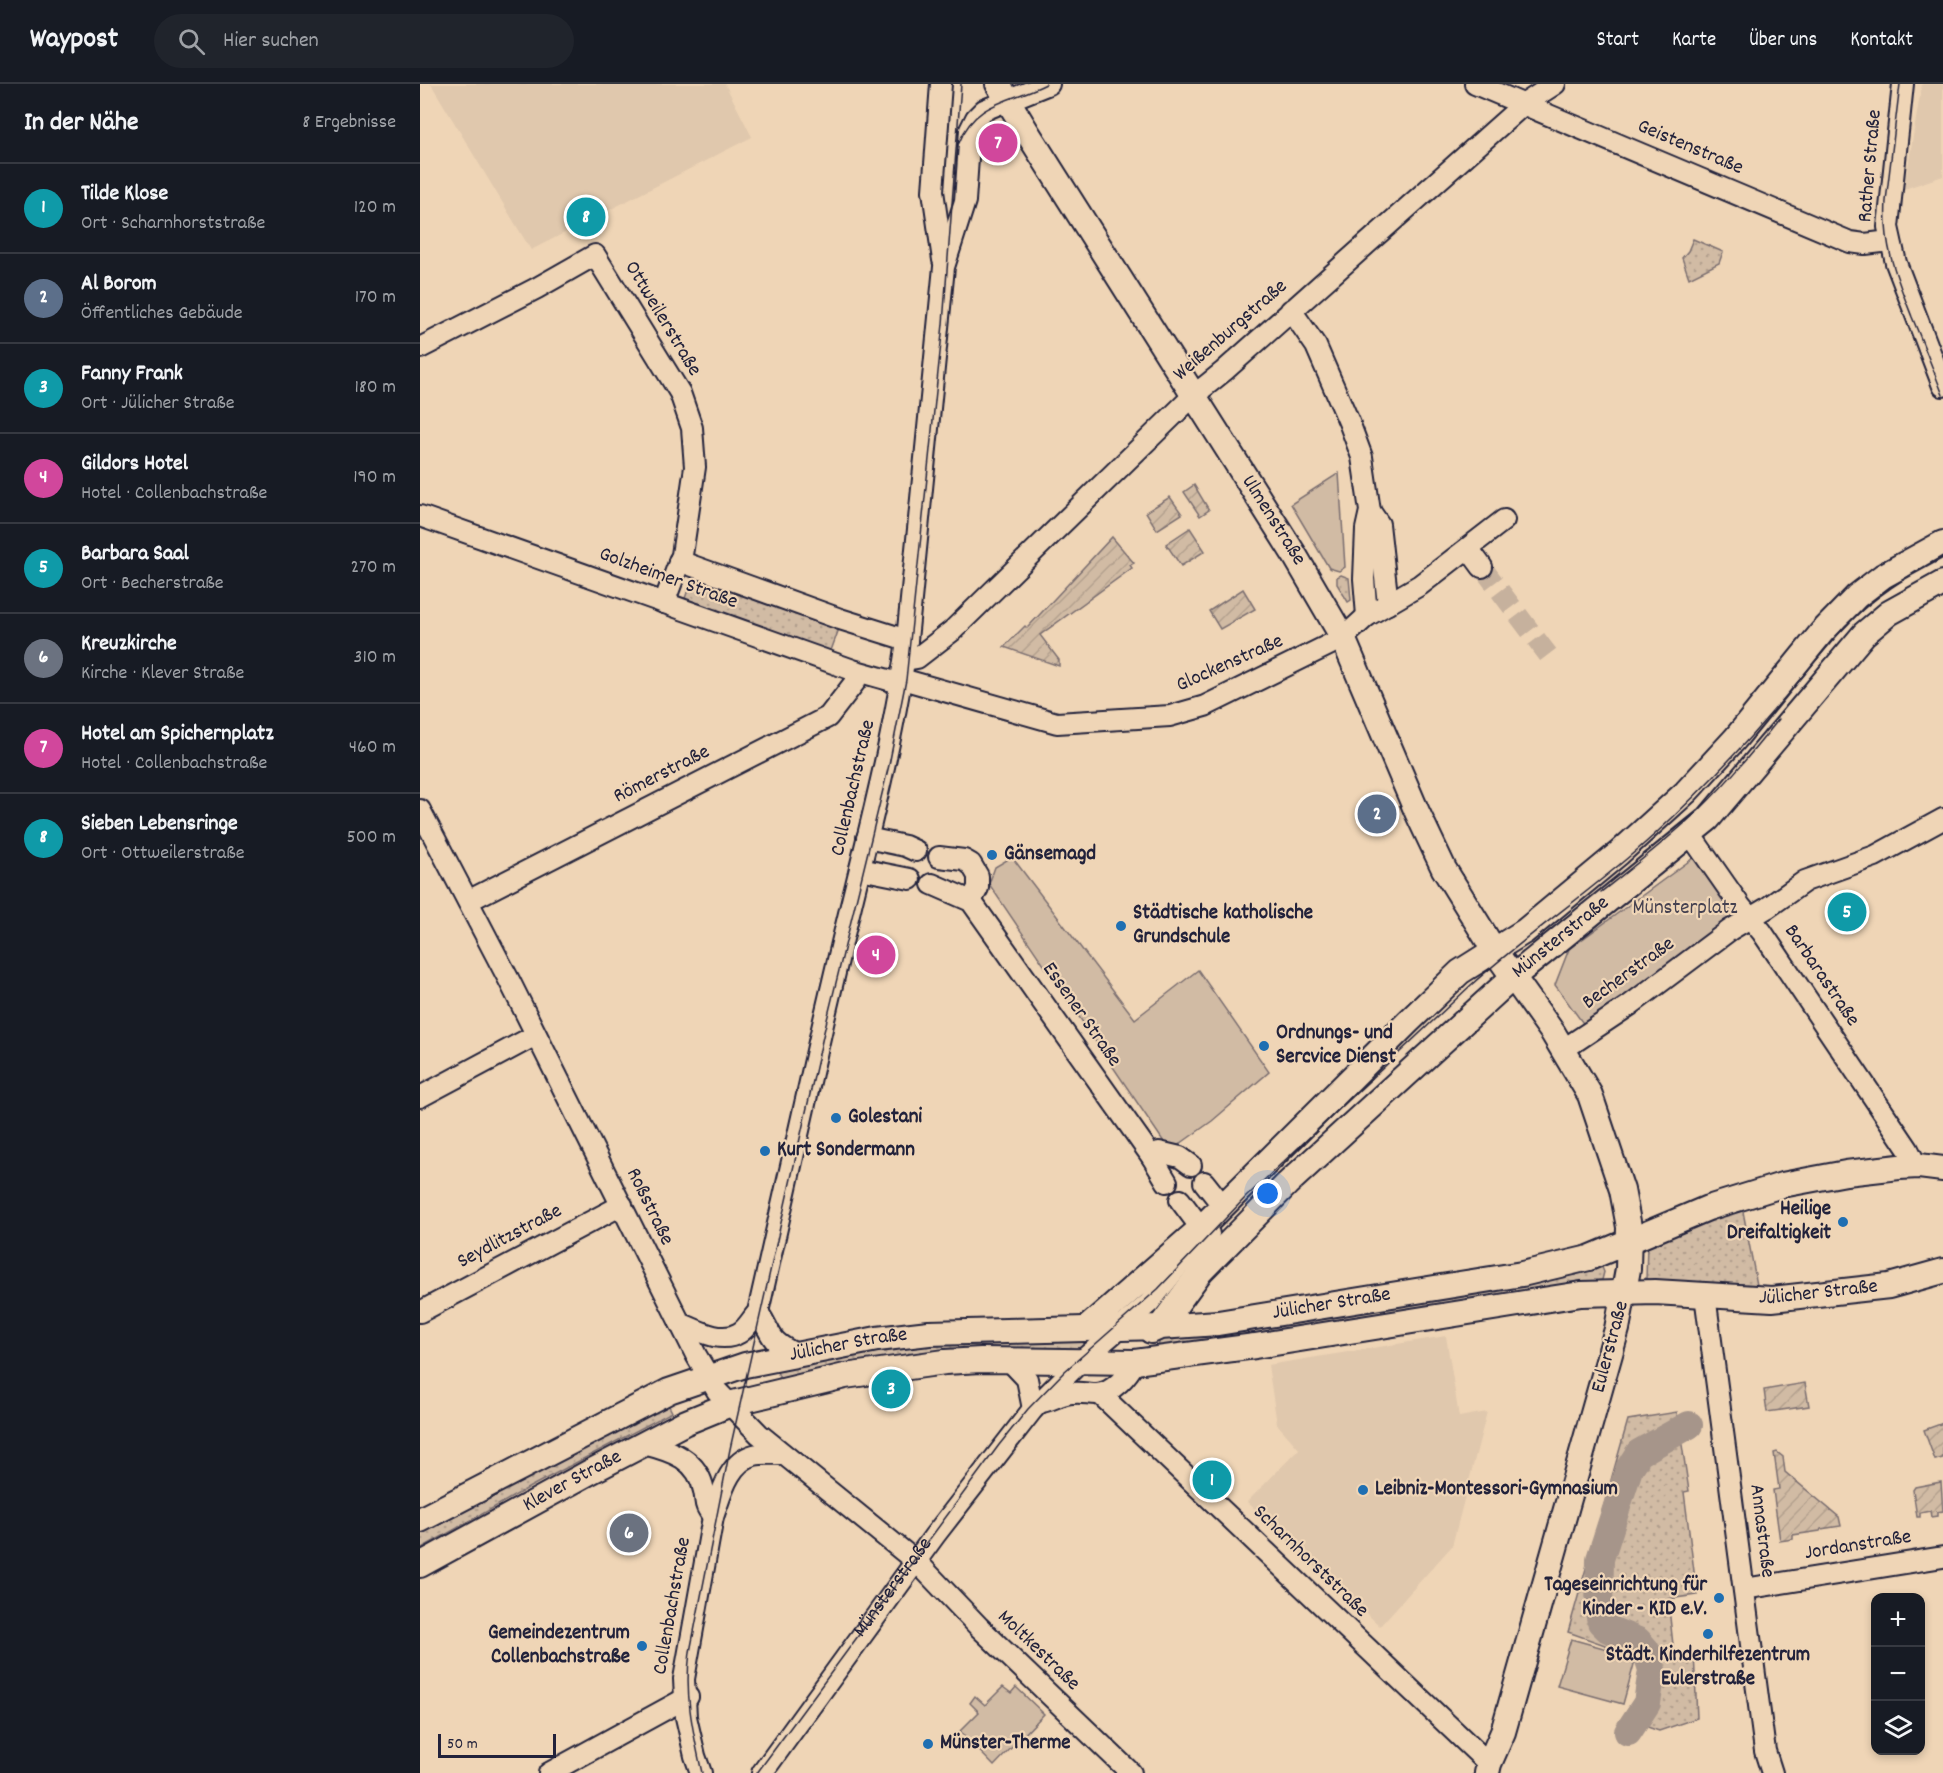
<!DOCTYPE html>
<html lang="de">
<meta charset="utf-8">
<style>
:root{--surface:#171b24;--page:#20242c;--text:#f1f3f6;--muted:#9ea1a6;--line:#363941;--accent:#1f6fb2}
body{margin:0;font-family:Dekko,sans-serif;background:var(--page);color:var(--text)}
.controls{position:absolute;right:18px;bottom:18px;display:grid;overflow:hidden;border-radius:12px;box-shadow:0 3px 9px #0003}
.controls button{width:54px;height:54px;display:grid;place-items:center;padding:0;border:0;border-bottom:2px solid var(--line);background:var(--surface);color:var(--text);font:30px sans-serif}
.scale{position:absolute;left:18px;bottom:15px;width:118px;box-sizing:border-box;padding-left:6px;border:3px solid #22223b;border-top:0;font-size:16px;line-height:21px;white-space:nowrap;color:#22223b;-webkit-text-stroke:4px #efd5b6;paint-order:stroke}
.you{position:absolute;left:848px;top:1110px;width:21px;height:21px;margin:-15px;border:4px solid #fff;border-radius:50%;background:#1a73e8;box-shadow:0 0 0 9px #1a73e833}
.badge{display:grid;place-items:center;width:39px;height:39px;border-radius:50%;background:var(--accent);color:#fff;font-size:20px;font-weight:700}
.pin{position:absolute;translate:-50% -50%;border:3px solid #fff;box-shadow:0 2px 6px #0006}
.list{margin:0;padding:0;list-style:none}
h2{display:flex;justify-content:space-between;align-items:center;height:78px;margin:0;padding:0 24px;font-size:26px}
h2 small{font-size:20px;font-weight:400;color:var(--muted)}
.list li{display:grid;grid-template-columns:39px 1fr auto;gap:18px;align-items:center;box-sizing:border-box;height:90px;padding:0 24px;border-top:2px solid var(--line)}
.list b{display:block;font-size:22px;white-space:nowrap}
.list p{margin:0;font-size:20px;white-space:nowrap;color:var(--muted)}
.list em{font-size:20px;font-style:normal;color:var(--muted)}
.icon{flex:none;width:33px;height:33px;fill:none;stroke:currentColor;stroke-width:2;stroke-linecap:round;stroke-linejoin:round}
.map{position:relative;flex:none;width:1523px;height:1689px;overflow:hidden}
header{display:flex;align-items:center;gap:36px;box-sizing:border-box;height:84px;padding:0 30px;background:var(--surface);border-bottom:2px solid var(--line)}
header strong{font-size:28px}
nav{display:flex;gap:33px;margin-inline-start:auto;font-size:21px}
.search{width:420px;height:54px;background:var(--page);display:flex;align-items:center;gap:15px;box-sizing:border-box;padding:0 21px;border-radius:33px;color:var(--muted);font-size:22px}
main{display:flex}
aside{flex:1;background:var(--surface)}
.map>svg:first-child{display:block}
.built{fill:#e0c8ad}
.grass{fill:url(#grass-dots);stroke:#7a6e70;stroke-width:1.5}
.park{fill:#d1bba4;stroke:#7a6e70;stroke-width:1.5}
.garden{fill:url(#garden-furrows);stroke:#7a6e70;stroke-width:1.5}
.lines{fill:none;stroke-linecap:round;stroke-linejoin:round}
.river{stroke:#a6958a;stroke-width:28}
.minor-tunnel{stroke:#c6b19d;stroke-width:20;stroke-dasharray:20 10;stroke-linecap:butt}
.minor-casing{stroke:#22223b;stroke-width:24}
.major-casing{stroke:#22223b;stroke-width:28}
.minor{stroke:#efd5b6;stroke-width:20}
.major{stroke:#efd5b6;stroke-width:24}
.tram{stroke:#22223b;stroke-width:1.5}
.poi-dot{fill:#1f6fb2;stroke:#efd5b6;stroke-width:2}
.labels{text-anchor:middle;dominant-baseline:central;stroke-width:4.5;stroke-linejoin:round;paint-order:stroke}
.street-label{font-size:21px;fill:#22223b;stroke:#efd5b6}
.poi-label{font-size:21px;font-weight:bold;fill:#22223b;stroke:#efd5b6;text-anchor:start}
.park-label{font-size:21px;fill:#454150;stroke:#efd5b6}
</style>
<header>
<strong>Waypost</strong>
<div class="search"><svg class="icon" aria-label="search" viewBox="0 0 24 24"><circle cx="10" cy="10" r="6"/><path d="M15 15l6 6"/></svg>Hier suchen</div>
<nav><a>Start</a><a>Karte</a><a>Über uns</a><a>Kontakt</a></nav>
</header>
<main>
<aside>
<h2>In der Nähe<small>8 Ergebnisse</small></h2>
<ul class="list">
<li><span class="badge" style="background:#0f9aa8">1</span><div><b>Tilde Klose</b><p>Ort · Scharnhorststraße</p></div><em>120 m</em></li>
<li><span class="badge" style="background:#5c6f8a">2</span><div><b>Al Borom</b><p>Öffentliches Gebäude</p></div><em>170 m</em></li>
<li><span class="badge" style="background:#0f9aa8">3</span><div><b>Fanny Frank</b><p>Ort · Jülicher Straße</p></div><em>180 m</em></li>
<li><span class="badge" style="background:#d1479c">4</span><div><b>Gildors Hotel</b><p>Hotel · Collenbachstraße</p></div><em>190 m</em></li>
<li><span class="badge" style="background:#0f9aa8">5</span><div><b>Barbara Saal</b><p>Ort · Becherstraße</p></div><em>270 m</em></li>
<li><span class="badge" style="background:#6b7280">6</span><div><b>Kreuzkirche</b><p>Kirche · Klever Straße</p></div><em>310 m</em></li>
<li><span class="badge" style="background:#d1479c">7</span><div><b>Hotel am Spichernplatz</b><p>Hotel · Collenbachstraße</p></div><em>460 m</em></li>
<li><span class="badge" style="background:#0f9aa8">8</span><div><b>Sieben Lebensringe</b><p>Ort · Ottweilerstraße</p></div><em>500 m</em></li>
</ul>
</aside>
<div class="map">
<svg width="1523" height="1689" viewBox="0 0 1523 1689">
<defs>
<pattern id="grass-dots" width="8" height="8" patternUnits="userSpaceOnUse" patternTransform="scale(1.5)"><rect width="8" height="8" fill="#d1bba4"/><path d="M2 2h.1M6 6h.1" fill="none" stroke="#b3a08e" stroke-width="1.8" stroke-linecap="round"/></pattern>
<pattern id="garden-furrows" width="10" height="10" patternUnits="userSpaceOnUse" patternTransform="scale(1.5)"><rect width="10" height="10" fill="#d1bba4"/><path d="M-1 1l2-2M0 10L10 0M9 11l2-2" fill="none" stroke="#b3a08e"/></pattern>
</defs>
<rect width="100%" height="100%" fill="#efd5b6"/>
<filter id="ink" filterUnits="userSpaceOnUse"><feTurbulence type="fractalNoise" baseFrequency=".0167" numOctaves="2"/><feDisplacementMap in="SourceGraphic" scale="12" xChannelSelector="R" yChannelSelector="G"/><feConvolveMatrix kernelMatrix="1 2 1 2 8 2 1 2 1" color-interpolation-filters="sRGB"/></filter>
<g filter="url(#ink)">
<g class="built">
<path d="M 11,0 L 305,0 L 332,53 L 111,166 Z"/>
<path d="M 1502,0 L 1523,0 L 1523,92 L 1484,105 Z"/>
<path d="M 1026,1252 L 1039,1333 L 1067,1328 L 1032,1462 L 960,1542 L 856,1446 L 843,1440 L 836,1426 L 827,1418 L 879,1365 L 857,1340 L 848,1281 Z"/>
</g>
<g class="grass">
<path d="M 1273,155 L 1303,168 L 1299,179 L 1269,194 L 1262,174 L 1268,167 Z"/>
<path d="M 274,489 L 420,542 L 409,572 L 263,520 Z"/>
<path d="M 921,491 L 929,494 L 931,516 L 928,518 L 917,500 L 917,493 Z"/>
<path d="M 1321,1117 L 1337,1201 L 1226,1197 L 1227,1159 Z"/>
<path d="M 1181,1181 L 1184,1188 L 1182,1196 L 830,1256 L 737,1267 L 741,1251 Z"/>
<path d="M 675,1252 L 660,1266 L 360,1295 L 356,1285 L 484,1263 L 565,1254 Z"/>
<path d="M 248,1320 L 252,1328 L 110,1403 L 0,1465 L 0,1447 Z"/>
<path d="M 1257,1328 L 1269,1407 L 1264,1408 L 1277,1511 L 1248,1515 L 1254,1570 L 1274,1568 L 1277,1634 L 1239,1647 L 1213,1638 L 1229,1587 L 1222,1574 L 1148,1548 L 1208,1336 Z"/>
</g>
<g class="park">
<path d="M 919,389 L 925,483 L 919,487 L 909,484 L 871,420 Z"/>
<path d="M 1276,772 L 1319,831 L 1165,942 L 1135,901 L 1149,865 Z"/>
<path d="M 592,773 L 715,935 L 778,886 L 849,988 L 792,1037 L 750,1067 L 569,800 L 575,783 Z"/>
<path d="M 1151,1555 L 1216,1573 L 1203,1620 L 1137,1602 Z"/>
<path d="M 583,1603 L 591,1609 L 596,1603 L 624,1630 L 574,1682 L 540,1647 L 559,1628 L 550,1619 L 555,1612 L 565,1621 Z"/>
</g>
<g class="garden">
<path d="M 774,401 L 789,426 L 780,432 L 764,408 Z"/>
<path d="M 750,413 L 762,430 L 737,446 L 726,428 Z"/>
<path d="M 770,444 L 785,467 L 761,482 L 746,460 Z"/>
<path d="M 692,453 L 714,479 L 710,481 L 712,484 L 620,551 L 639,576 L 639,582 L 584,563 L 605,542 L 607,544 L 609,542 Z"/>
<path d="M 823,505 L 835,525 L 800,545 L 789,527 Z"/>
<path d="M 1385,1299 L 1389,1322 L 1347,1328 L 1344,1306 Z"/>
<path d="M 1523,1339 L 1523,1374 L 1515,1376 L 1504,1346 Z"/>
<path d="M 1357,1368 L 1363,1373 L 1365,1388 L 1419,1433 L 1421,1442 L 1401,1445 L 1400,1447 L 1373,1451 L 1373,1455 L 1360,1457 L 1353,1406 L 1359,1405 L 1354,1369 Z"/>
<path d="M 1521,1398 L 1523,1427 L 1517,1428 L 1517,1432 L 1511,1433 L 1510,1427 L 1500,1429 L 1500,1433 L 1497,1433 L 1493,1406 L 1495,1403 Z"/>
</g>
<g class="lines">
<path class="river" d="M 1208,1648 L 1227,1619 L 1232,1586 L 1226,1566 L 1218,1557 L 1188,1545 L 1181,1538 L 1179,1528 L 1180,1475 L 1209,1385 L 1219,1369 L 1269,1341"/>
<path class="minor-tunnel" d="M 1062,483 L 1132,576"/>
<defs>
<g id="minor">
<path d="M 521,0 L 513,107 L 523,176"/>
<path d="M 1055,0 L 1430,158 L 1445,160 L 1470,157"/>
<path d="M 1483,0 L 1468,143 L 1476,179 L 1523,302"/>
<path d="M 871,226 L 896,262 L 929,338 L 942,373 L 950,427 L 946,445 L 944,495 L 947,532"/>
<path d="M 0,264 L 117,204 L 175,171 L 260,309 L 272,344 L 275,383 L 262,471 L 244,519"/>
<path d="M 950,427 L 959,440 L 968,520"/>
<path d="M 0,432 L 433,586 L 472,597 L 482,595 L 637,639 L 750,632 L 785,622 L 923,554 L 947,532 L 1000,501 L 1084,436"/>
<path d="M 1048,464 L 1062,483"/>
<path d="M 259,477 L 420,535 L 487,556"/>
<path d="M 485,576 L 497,574 L 532,547 L 773,312 L 804,287 L 1104,20 L 1135,0"/>
<path d="M 0,726 L 89,896 L 276,1271 L 297,1307 L 339,1350 L 499,1480 L 559,1543 L 711,1689"/>
<path d="M 1270,750 L 1321,823 L 1342,848 L 1488,1065 L 1494,1077 L 1499,1082"/>
<path d="M 447,754 L 485,762 L 496,767"/>
<path d="M 519,773 L 544,776 L 551,780 L 558,792 L 558,804 L 551,817"/>
<path d="M 440,785 L 490,795"/>
<path d="M 512,800 L 551,817 L 732,1073 L 747,1098"/>
<path d="M 48,817 L 408,633 L 435,598 L 438,588"/>
<path d="M 1144,965 L 1210,921 L 1310,846 L 1347,824 L 1385,797 L 1455,772 L 1523,735"/>
<path d="M 0,1013 L 116,951"/>
<path d="M 732,1073 L 739,1068 L 760,1073 L 771,1081"/>
<path d="M 784,1098 L 803,1122"/>
<path d="M 760,1116 L 781,1144"/>
<path d="M 1285,1211 L 1345,1667 L 1352,1689"/>
<path d="M 0,1228 L 202,1121"/>
<path d="M 338,1228 C 354,1252 347,1256 376,1270"/>
<path d="M 260,1239 C 277,1246 301,1260 319,1249 C 327,1245 332,1234 338,1228 C 366,1100 395,973 425,846 C 448,750 474,654 487,556 L 524,183 L 545,117 L 550,46 L 556,34 L 564,26 L 629,0"/>
<path d="M 590,1277 L 607,1295 L 613,1325"/>
<path d="M 680,1310 L 1069,1680"/>
<path d="M 622,1318 C 632,1316 643,1309 653,1309 C 661,1308 669,1310 677,1310 C 693,1309 708,1291 715,1278"/>
<path d="M 224,1360 C 252,1367 278,1375 284,1407 C 287,1422 283,1418 293,1433"/>
<path d="M 1324,1505 L 1523,1473"/>
<path d="M 129,1689 L 268,1613"/>
<path d="M 281,1689 L 275,1672 L 266,1633 L 264,1595 L 293,1433 C 301,1411 308,1378 334,1371 C 342,1369 353,1370 362,1370"/>
<path d="M 342,1689 L 515,1451 L 613,1325 L 660,1278 L 729,1219 L 759,1181 L 789,1150"/>
</g>
<g id="major">
<path id="s1" d="M 578,0 L 607,48 L 874,470 L 923,554 L 997,728 L 1024,785 L 1074,866 L 1133,949 L 1170,1011 L 1202,1106 L 1209,1143 L 1208,1185 L 1197,1245 L 1083,1648 L 1069,1680 L 1067,1689"/>
<path d="M 667,1244 L 781,1144 L 988,938 L 1040,888 L 1105,847 L 1199,769 L 1266,708 L 1315,655 L 1402,548 L 1437,512 L 1463,492 L 1523,459"/>
<path id="s2" d="M 731,1247 L 740,1243 L 781,1187 L 867,1100 L 1093,893 L 1288,735 L 1444,550 L 1469,529 L 1523,499"/>
<path id="s3" d="M 0,1436 L 249,1307 L 325,1281 L 457,1255 L 509,1249 L 740,1243 L 798,1239 L 1102,1190 L 1169,1174 L 1288,1124 L 1362,1101 L 1426,1089 L 1479,1083 L 1499,1082 L 1523,1085"/>
<path id="s4" d="M 0,1481 L 170,1388 L 264,1339 L 313,1319 L 425,1292 L 525,1278 L 561,1276 L 715,1278 L 835,1262 L 1161,1210 L 1235,1208 L 1352,1215 L 1469,1202 L 1523,1187"/>
</g>
</defs>
<use href="#minor" class="minor-casing"/>
<use href="#major" class="major-casing"/>
<use href="#minor" class="minor"/>
<use href="#major" class="major"/>
<g class="tram">
<path d="M 1480,0 L 1466,117 C 1463,162 1476,192 1492,233 C 1503,259 1513,285 1523,311"/>
<path d="M 539,59 C 555,17 591,18 626,0"/>
<path d="M 1181,808 C 1215,781 1249,755 1280,725 C 1309,697 1334,666 1359,635"/>
<path d="M 282,1689 C 273,1648 264,1610 270,1568 L 310,1365 L 404,948 L 469,681 L 486,596 L 523,240 L 541,0"/>
<path id="s5" d="M 337,1689 L 579,1361 L 608,1325 L 645,1287 L 738,1205 L 826,1113 L 1051,901 C 1110,848 1176,804 1234,751 C 1304,687 1364,615 1425,542 C 1454,513 1487,492 1523,472"/>
</g>
</g>
</g>
<g class="poi-dot">
<circle cx="572" cy="771" r="6"/>
<circle cx="701" cy="842" r="6"/>
<circle cx="844" cy="962" r="6"/>
<circle cx="416" cy="1034" r="6"/>
<circle cx="345" cy="1067" r="6"/>
<circle cx="1423" cy="1138" r="6"/>
<circle cx="943" cy="1406" r="6"/>
<circle cx="1299" cy="1514" r="6"/>
<circle cx="1288" cy="1550" r="6"/>
<circle cx="222" cy="1562" r="6"/>
<circle cx="508" cy="1660" r="6"/>
</g>
<g class="labels">
<g class="street-label">
<text transform="translate(1270 64) rotate(23)">Geistenstraße</text>
<text transform="translate(1451 82) rotate(-85)">Rather Straße</text>
<text transform="translate(242 235) rotate(59)">Ottweilerstraße</text>
<text transform="translate(811 247) rotate(-41)">Weißenburgstraße</text>
<text stroke="none"><textPath href="#s1" startOffset="516">Ulmenstraße</textPath></text>
<text transform="translate(248 495) rotate(20)">Golzheimer Straße</text>
<text transform="translate(810 580) rotate(-24)">Glockenstraße</text>
<text transform="translate(242 691) rotate(-27)">Römerstraße</text>
<text transform="translate(434 704) rotate(-77)">Collenbachstraße</text>
<text stroke="none"><textPath href="#s2" startOffset="570">Münsterstraße</textPath></text>
<text transform="translate(1209 890) rotate(-36)">Becherstraße</text>
<text transform="translate(1401 892) rotate(56)">Barbarastraße</text>
<text transform="translate(661 931) rotate(55)">Essener Straße</text>
<text transform="translate(229 1123) rotate(64)">Roßstraße</text>
<text transform="translate(90 1153) rotate(-28)">Seydlitzstraße</text>
<text stroke="none"><textPath href="#s4" startOffset="1448">Jülicher Straße</textPath></text>
<text stroke="none"><textPath href="#s3" startOffset="952">Jülicher Straße</textPath></text>
<text stroke="none"><textPath href="#s3" startOffset="466">Jülicher Straße</textPath></text>
<text transform="translate(1191 1263) rotate(-75)">Eulerstraße</text>
<text stroke="none"><textPath href="#s4" startOffset="174">Klever Straße</textPath></text>
<text transform="translate(1341 1447) rotate(83)">Annastraße</text>
<text transform="translate(1438 1462) rotate(-9)">Jordanstraße</text>
<text transform="translate(890 1478) rotate(44)">Scharnhorststraße</text>
<text stroke="none"><textPath href="#s5" startOffset="230">Münsterstraße</textPath></text>
<text transform="translate(253 1522) rotate(-80)">Collenbachstraße</text>
<text transform="translate(618 1567) rotate(44)">Moltkestraße</text>
</g>
<g class="poi-label">
<text x="584" y="771">Gänsemagd</text>
<text x="713" y="830">Städtische katholische<tspan x="713" dy="24">Grundschule</tspan></text>
<text x="856" y="950">Ordnungs- und<tspan x="856" dy="24">Sercvice Dienst</tspan></text>
<text x="428" y="1034">Golestani</text>
<text x="357" y="1067">Kurt Sondermann</text>
<text x="1411" y="1126" text-anchor="end">Heilige<tspan x="1411" dy="24">Dreifaltigkeit</tspan></text>
<text x="955" y="1406">Leibniz-Montessori-Gymnasium</text>
<text x="1287" y="1502" text-anchor="end">Tageseinrichtung für<tspan x="1287" dy="24">Kinder - KID e.V.</tspan></text>
<text x="210" y="1550" text-anchor="end">Gemeindezentrum<tspan x="210" dy="24">Collenbachstraße</tspan></text>
<text x="1288" y="1572" text-anchor="middle">Städt. Kinderhilfezentrum<tspan x="1288" dy="24">Eulerstraße</tspan></text>
<text x="520" y="1660">Münster-Therme</text>
</g>
<g class="park-label">
<text x="1265" y="825">Münsterplatz</text>
</g>
</g>
</svg>
<div class="controls">
<button>+</button>
<button>−</button>
<button><svg class="icon" aria-label="layers" viewBox="0 0 24 24"><path d="M12 4l9 5-9 5-9-5zM3 14l9 5 9-5"/></svg></button>
</div>
<div class="scale">50 m</div>
<div class="you"></div>
<div class="pin badge" style="left:792px;top:1396px;background:#0f9aa8">1</div>
<div class="pin badge" style="left:957px;top:730px;background:#5c6f8a">2</div>
<div class="pin badge" style="left:471px;top:1305px;background:#0f9aa8">3</div>
<div class="pin badge" style="left:456px;top:871px;background:#d1479c">4</div>
<div class="pin badge" style="left:1427px;top:828px;background:#0f9aa8">5</div>
<div class="pin badge" style="left:209px;top:1449px;background:#6b7280">6</div>
<div class="pin badge" style="left:578px;top:59px;background:#d1479c">7</div>
<div class="pin badge" style="left:166px;top:133px;background:#0f9aa8">8</div>
</div>
</main>
